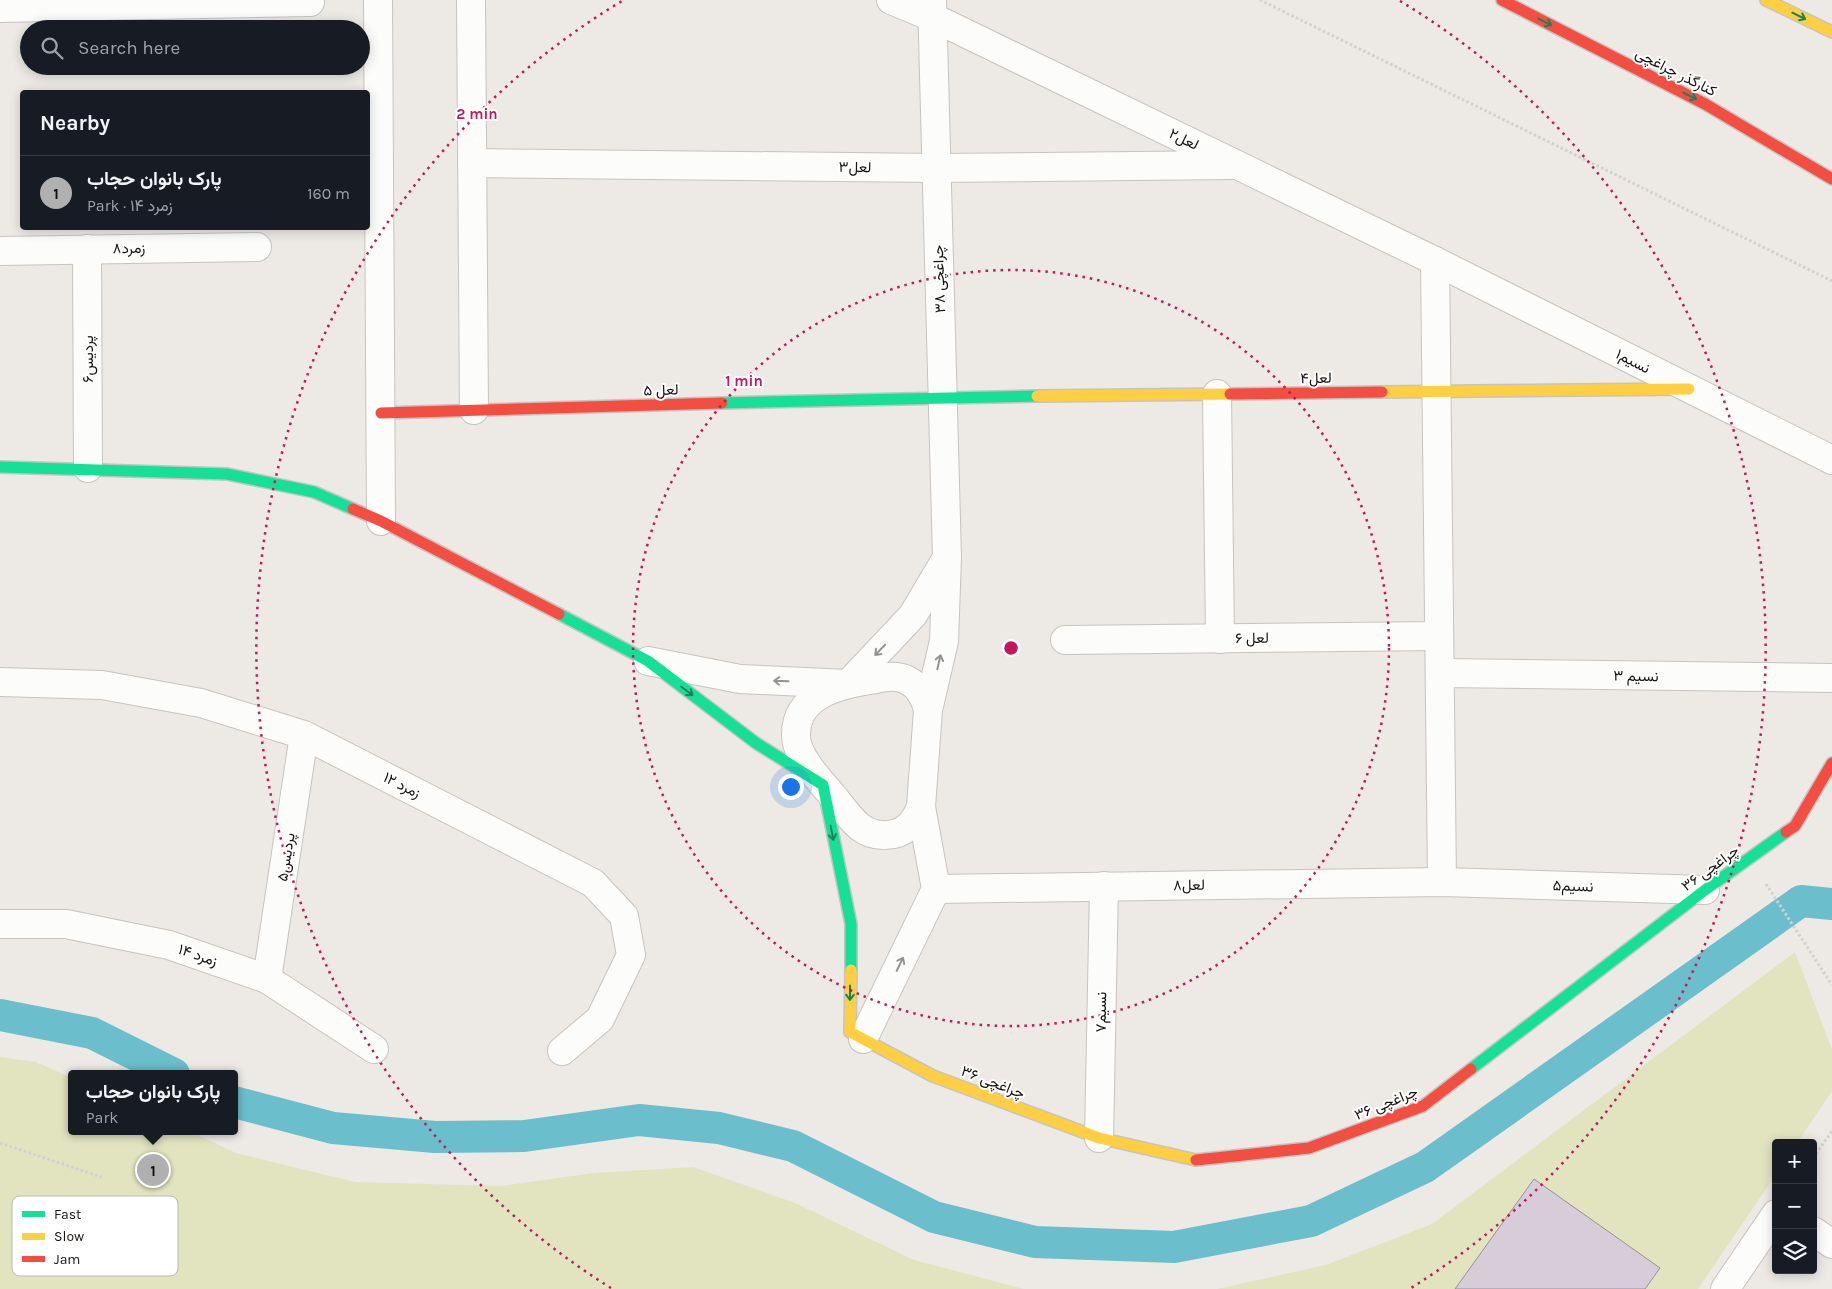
<!DOCTYPE html>
<meta charset="utf-8">
<style>
:root{--surface:#171b24;--page:#242831;--text:#f1f3f6;--muted:#9ea1a6;--line:#363941;--accent:#b0b0b0}
body{margin:0;font-family:Karla,Vazirmatn,sans-serif;background:var(--page);color:var(--text)}
.controls{position:absolute;right:15px;bottom:15px;display:grid;overflow:hidden;border-radius:5px;box-shadow:0 2px 12px #0003}
.controls button{width:45px;height:45px;display:grid;place-items:center;padding:0;border:0;border-bottom:1px solid var(--line);background:var(--surface);color:var(--text);font:25px sans-serif}
.you{position:absolute;left:790px;top:786px;width:18px;height:18px;margin:-12px;border:4px solid #fff;border-radius:50%;background:#1a73e8;box-shadow:0 0 0 8px #1a73e833}
.badge{display:grid;place-items:center;width:32px;height:32px;border-radius:50%;background:var(--accent);color:#111;font-size:16px;font-weight:700}
.pin{position:absolute;translate:-50% -50%;border:2px solid #fff;box-shadow:0 1px 5px #0006}
.popup{position:absolute;left:68px;top:1070px;width:170px;height:65px;box-sizing:border-box;display:grid;place-content:center;border-radius:5px;background:var(--surface);filter:drop-shadow(0 1px 4px #0005);font-size:16px;white-space:nowrap;color:var(--muted)}
.popup b{font-size:19px;color:var(--text)}
.popup::after{content:'';position:absolute;left:50%;top:100%;margin-left:-10px;border:10px solid transparent;border-top-color:var(--surface)}
.list{margin:0;padding:0;list-style:none}
h2{display:flex;justify-content:space-between;align-items:center;height:65px;margin:0;padding:0 20px;font-size:21px}
h2 small{font-size:16px;font-weight:400;color:var(--muted)}
.list li{display:grid;grid-template-columns:32px 1fr auto;gap:15px;align-items:center;box-sizing:border-box;height:75px;padding:0 20px;border-top:1px solid var(--line)}
.list b{display:block;font-size:19px;white-space:nowrap}
.list p{margin:0;font-size:16px;white-space:nowrap;color:var(--muted)}
.list em{font-size:16px;font-style:normal;color:var(--muted)}
.icon{flex:none;width:28px;height:28px;fill:none;stroke:currentColor;stroke-width:2;stroke-linecap:round;stroke-linejoin:round}
.map{position:relative;flex:none;width:1832px;height:1289px;overflow:hidden}
.search{position:absolute;background:var(--surface);box-shadow:0 2px 12px #0003;left:20px;top:20px;width:350px;height:55px;display:flex;align-items:center;gap:12px;box-sizing:border-box;padding:0 18px;border-radius:28px;color:var(--muted);font-size:19px}
.panel{position:absolute;background:var(--surface);box-shadow:0 2px 12px #0003;left:20px;top:90px;width:350px;height:140px;border-radius:5px}
.map>svg:first-child{display:block}
.green{fill:#e1e4bf}
.lines{fill:none;stroke-linecap:round;stroke-linejoin:round}
.canal{stroke:#6bbecb;stroke-width:32}
.building{fill:#d6cdd8;stroke:#969097}
.street-casing{stroke:#c7c4c0;stroke-width:30}
.fast-casing{stroke:#c7c4c0;stroke-width:14}
.slow-casing{stroke:#c7c4c0;stroke-width:14}
.jam-casing{stroke:#c7c4c0;stroke-width:14}
.path{stroke:#d2d1d0;stroke-width:3;stroke-dasharray:2.5 2.5;stroke-linecap:butt}
.street{stroke:#fcfcfb;stroke-width:28}
.fast{stroke:#16e098;stroke-width:11}
.slow{stroke:#ffcf43;stroke-width:11}
.jam{stroke:#f24e42;stroke-width:11}
.oneway{stroke:#16845b}
.oneway2{stroke:#949392}
.ring{fill:none;stroke:#c2185b;stroke-width:2.5;stroke-dasharray:2.5 5}
.labels{text-anchor:middle;dominant-baseline:central;stroke-width:4;stroke-linejoin:round;paint-order:stroke}
.street-label{font-size:15px;fill:#161311;stroke:#fff}
.key{fill:#fff;stroke:#b9b8b8;stroke-width:1}
.key-label{font-size:14px;fill:#161311}
.centre{fill:#c2185b;stroke:#fff;stroke-width:2.5}
.ring-label{font-size:15px;text-anchor:middle;font-weight:bold;fill:#c2185b;stroke:#fff;stroke-width:4;stroke-linejoin:round;paint-order:stroke}
</style>
<div class="map">
<svg width="1832" height="1289" viewBox="0 0 1832 1289">
<rect width="100%" height="100%" fill="#ede9e4"/>
<g class="green">
<path d="M 1795,952 L 1832,1050 L 1832,1091 L 1797,1143 L 1776,1143 L 1776,1174 L 1698,1289 L 1217,1289 L 1326,1265 L 1432,1224 Z"/>
<path d="M 0,1057 L 36,1062 L 72,1078 L 72,1131 L 189,1131 L 236,1153 L 355,1182 L 501,1186 L 594,1173 L 693,1167 L 795,1203 L 914,1260 L 1024,1289 L 0,1289 Z"/>
</g>
<g class="lines">
<g class="canal">
<path d="M 0,1015 L 92,1033 L 174,1074"/>
<path d="M 234,1102 L 333,1128 L 435,1137 L 524,1136 L 639,1120 L 719,1128 L 793,1146 L 934,1217 L 1035,1242 L 1174,1247 L 1311,1221 L 1425,1167 L 1801,901 L 1832,904"/>
</g>
</g>
<path class="building" d="M 1534,1179 L 1660,1268 L 1645,1289 L 1455,1289 Z"/>
<g class="lines">
<defs>
<g id="street">
<path d="M 378,0 L 381,521"/>
<path d="M 471,0 L 474,410"/>
<path d="M 891,0 L 932,17 L 1435,261 L 1832,460"/>
<path d="M 0,8 L 310,2"/>
<path d="M 472,163 L 936,168 L 1231,165"/>
<path d="M 87,249 L 88,468"/>
<path d="M 0,251 L 257,247"/>
<path d="M 1435,261 L 1442,882"/>
<path d="M 1217,394 L 1220,639"/>
<path d="M 1065,640 L 1439,636"/>
<path d="M 648,661 L 740,679 L 848,684 L 913,615 L 945,561"/>
<path d="M 1440,673 L 1832,678"/>
<path d="M 0,682 L 102,685 L 201,703 L 304,735 L 593,883 L 624,916 L 631,955 L 600,1019 L 562,1051"/>
<path d="M 928,710 C 925,697 919,686 907,680 C 895,674 882,678 870,680 C 838,685 795,695 796,736 C 796,756 820,781 833,796 C 841,806 850,819 860,827 C 874,838 896,838 909,826 C 915,821 918,814 921,807 L 928,710 L 944,641 L 947,558 L 932,0"/>
<path d="M 936,889 L 1442,882 L 1705,890"/>
<path d="M 0,924 L 66,924 L 169,945 L 267,979 L 374,1049"/>
<path d="M 267,979 L 304,735"/>
<path d="M 863,1039 L 936,889 L 921,807"/>
<path d="M 1099,1138 L 1104,886"/>
<path d="M 1813,1231 L 1832,1244"/>
<path d="M 1725,1289 L 1776,1214"/>
</g>
<g id="fast">
<path d="M 722,403 L 1037,396"/>
<path d="M 0,467 L 227,474 L 314,492 L 353,509"/>
<path d="M 559,614 L 648,661 L 756,743 L 823,785 L 851,924 L 851,970"/>
<path d="M 1471,1069 L 1705,890 L 1786,832"/>
</g>
<g id="slow">
<path d="M 1766,0 L 1832,32"/>
<path d="M 1382,392 L 1689,389"/>
<path d="M 1037,396 L 1230,394"/>
<path d="M 851,970 L 850,1032 L 933,1076 L 1099,1138 L 1196,1160"/>
</g>
<g id="jam">
<path d="M 1502,0 L 1705,104 L 1832,179"/>
<path d="M 1230,394 L 1382,392"/>
<path d="M 381,413 L 722,403"/>
<path d="M 353,509 L 381,521 L 559,614"/>
<path d="M 1786,832 L 1795,826 L 1832,763"/>
<path d="M 1196,1160 L 1309,1148 L 1423,1106 L 1471,1069"/>
</g>
</defs>
<use href="#street" class="street-casing"/>
<use href="#fast" class="fast-casing"/>
<use href="#slow" class="slow-casing"/>
<use href="#jam" class="jam-casing"/>
<g class="path">
<path d="M 1260,0 L 1832,281"/>
<path d="M 1766,884 L 1832,985"/>
<path d="M 0,1143 L 104,1178"/>
<path d="M 1813,1158 L 1832,1131"/>
</g>
<use href="#street" class="street"/>
<use href="#fast" class="fast"/>
<use href="#slow" class="slow"/>
<use href="#jam" class="jam"/>
</g>
<defs><path id="oneway-shaft" d="M-6 0H5M1.5-3L5.5 0L1.5 3" fill="none" stroke-width="1.6" stroke-linecap="round" stroke-linejoin="round" transform="scale(1.25)"/></defs>
<g class="oneway">
<use href="#oneway-shaft" transform="translate(1799 16) rotate(26)"/>
<use href="#oneway-shaft" transform="translate(1545 22) rotate(27)"/>
<use href="#oneway-shaft" transform="translate(1690 96) rotate(27)"/>
<use href="#oneway-shaft" transform="translate(687 691) rotate(37)"/>
<use href="#oneway-shaft" transform="translate(832 833) rotate(79)"/>
<use href="#oneway-shaft" transform="translate(850 993) rotate(90)"/>
</g>
<g class="oneway2">
<use href="#oneway-shaft" transform="translate(880 650) rotate(134)"/>
<use href="#oneway-shaft" transform="translate(939 662) rotate(-77)"/>
<use href="#oneway-shaft" transform="translate(781 681) rotate(-178)"/>
<use href="#oneway-shaft" transform="translate(900 964) rotate(-64)"/>
</g>
<g class="ring">
<circle cx="1011" cy="648" r="378"/>
<path d="M611 1288A755 755 0 0 1 622 1M1400 1A755 755 0 0 1 1411 1288"/>
</g>
<g class="labels">
<g class="street-label">
<text transform="translate(1676 72) rotate(27)">کنارگذر چراغچی</text>
<text transform="translate(1184 139) rotate(26)">لعل۲</text>
<text transform="translate(855 167) rotate(1)">لعل۳</text>
<text transform="translate(129 248) rotate(-1)">زمرد۸</text>
<text transform="translate(939 279) rotate(-92)">چراغچی ۳۸</text>
<text transform="translate(88 359) rotate(-90)">پردیس۶</text>
<text transform="translate(1633 361) rotate(27)">نسیم۱</text>
<text transform="translate(1316 378) rotate(-1)">لعل۴</text>
<text transform="translate(661 390) rotate(-2)">لعل ۵</text>
<text transform="translate(1252 638) rotate(-1)">لعل ۶</text>
<text transform="translate(1636 676) rotate(1)">نسیم ۳</text>
<text transform="translate(402 785) rotate(27)">زمرد ۱۲</text>
<text transform="translate(286 857) rotate(-81)">پردیس۵</text>
<text transform="translate(1710 868) rotate(-36)">چراغچی ۳۶</text>
<text transform="translate(1189 885) rotate(-1)">لعل۸</text>
<text transform="translate(1573 886) rotate(2)">نسیم۵</text>
<text transform="translate(198 955) rotate(19)">زمرد ۱۴</text>
<text transform="translate(1101 1012) rotate(-89)">نسیم۷</text>
<text transform="translate(993 1082) rotate(21)">چراغچی ۳۶</text>
<text transform="translate(1386 1103) rotate(-22)">چراغچی ۳۶</text>
</g>
</g>
<rect x="12" y="1196" width="166" height="80" rx="8" class="key"/>
<rect x="22" y="1211" width="23" height="6" fill="#16e098"/>
<rect x="22" y="1233" width="23" height="7" fill="#ffcf43"/>
<rect x="22" y="1256" width="23" height="6" fill="#f24e42"/>
<g class="key-label">
<text x="54" y="1219">Fast</text>
<text x="54" y="1241">Slow</text>
<text x="54" y="1264">Jam</text>
</g>
<circle cx="1011" cy="648" r="8" class="centre"/>
<g class="ring-label">
<text x="477" y="119">2 min</text>
<text x="744" y="386">1 min</text>
</g>
</svg>
<div class="controls">
<button>+</button>
<button>−</button>
<button><svg class="icon" aria-label="layers" viewBox="0 0 24 24"><path d="M12 4l9 5-9 5-9-5zM3 14l9 5 9-5"/></svg></button>
</div>
<div class="you"></div>
<div class="pin badge" style="left:153px;top:1170px">1</div>
<div class="popup"><b>پارک بانوان حجاب</b>Park</div>
<div class="search"><svg class="icon" aria-label="search" viewBox="0 0 24 24"><circle cx="10" cy="10" r="6"/><path d="M15 15l6 6"/></svg>Search here</div>
<section class="panel">
<h2>Nearby<small></small></h2>
<ul class="list">
<li><span class="badge">1</span><div><b>پارک بانوان حجاب</b><p>Park · زمرد ۱۴</p></div><em>160 m</em></li>
</ul>
</section>
</div>
